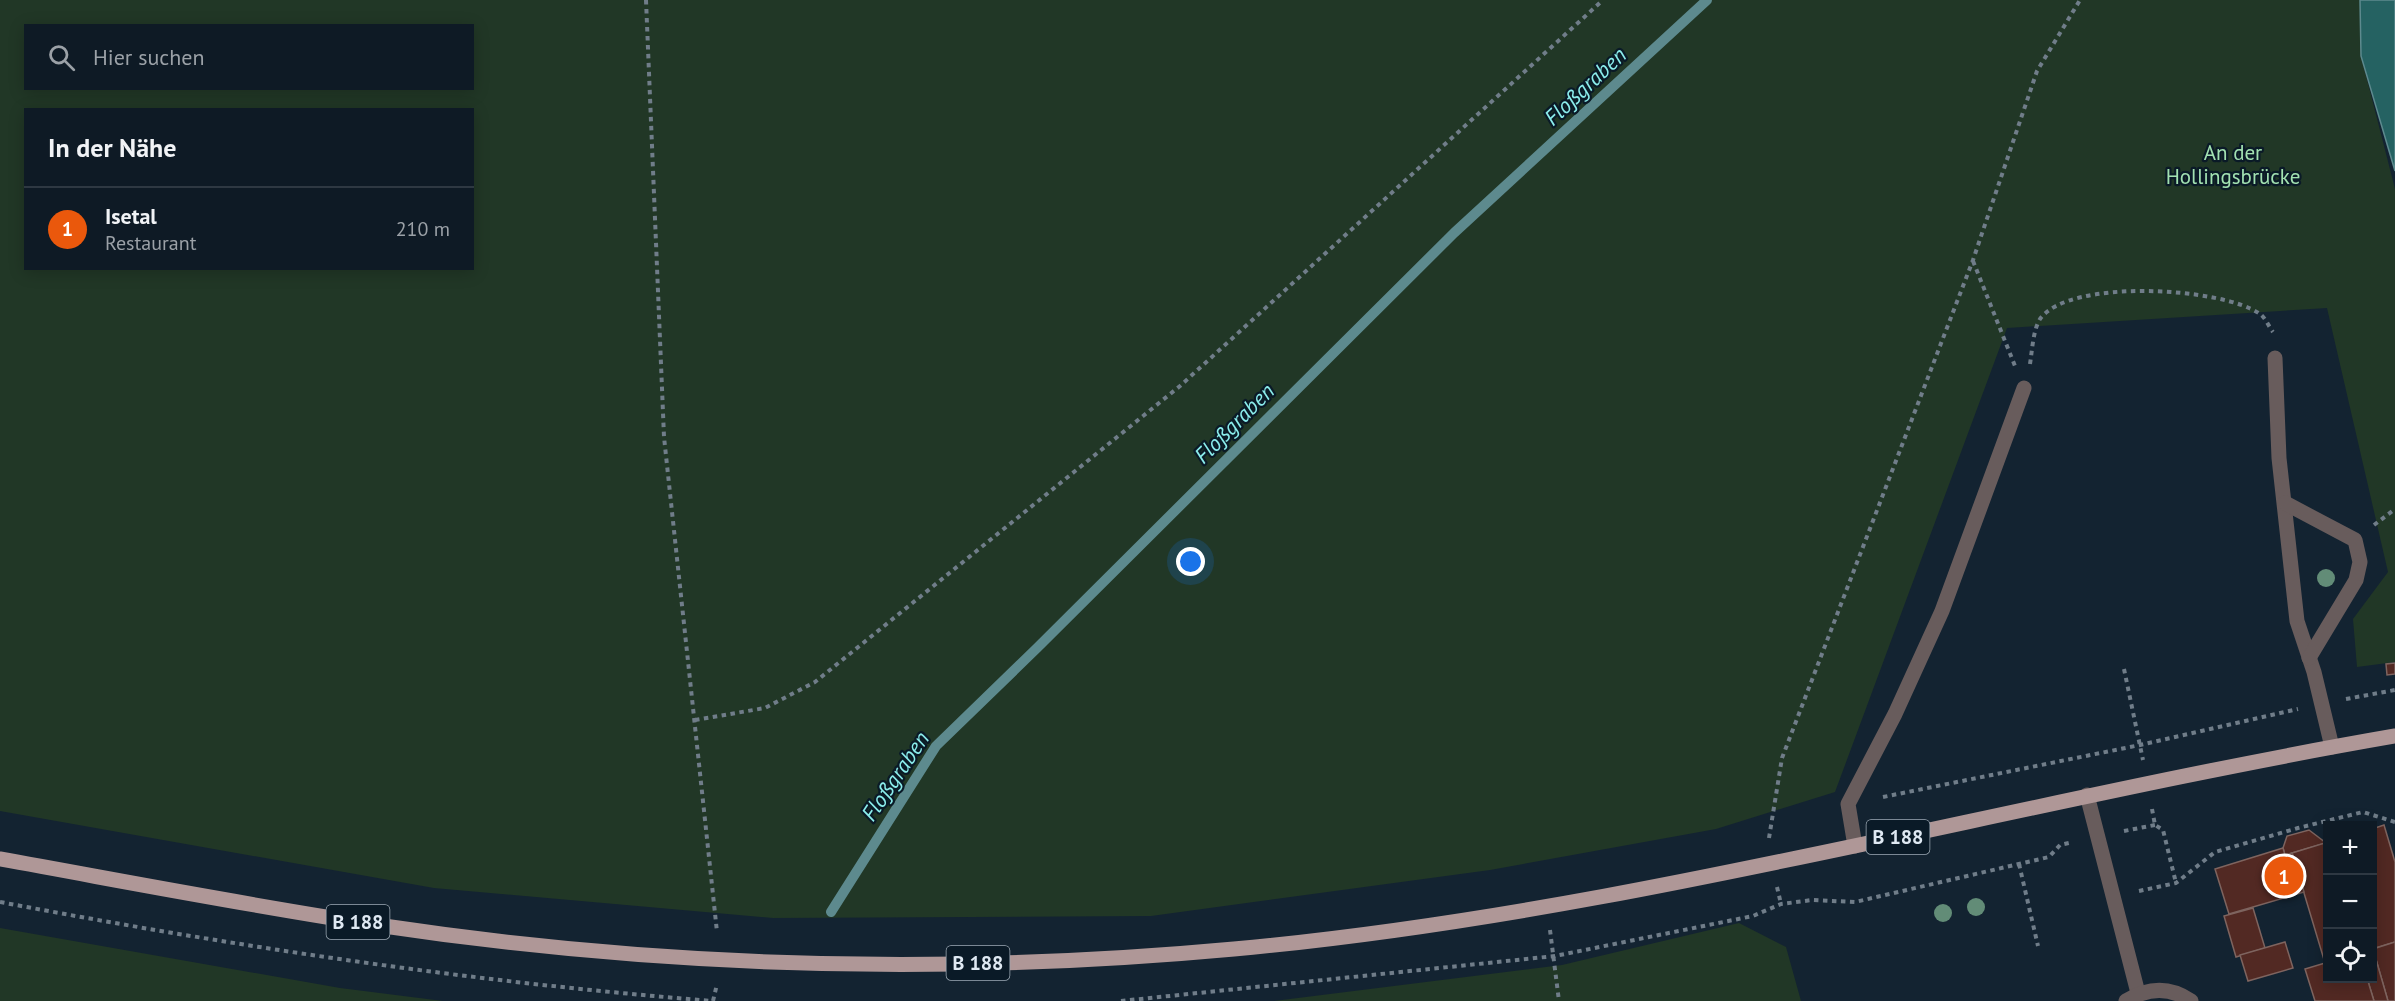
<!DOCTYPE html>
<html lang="de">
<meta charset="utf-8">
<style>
:root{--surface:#0e1a25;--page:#17232d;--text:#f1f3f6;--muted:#9ba1a7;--line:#2e3842;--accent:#ea580c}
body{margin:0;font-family:"PT Sans",sans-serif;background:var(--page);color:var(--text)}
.controls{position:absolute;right:18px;bottom:18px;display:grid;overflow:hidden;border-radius:0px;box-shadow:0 3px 15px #0003}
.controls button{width:54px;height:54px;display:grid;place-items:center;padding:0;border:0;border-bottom:2px solid var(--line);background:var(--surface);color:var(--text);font:30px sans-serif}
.you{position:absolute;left:1191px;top:562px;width:21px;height:21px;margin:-15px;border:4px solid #fff;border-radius:50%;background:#1a73e8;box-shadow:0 0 0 9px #1a73e833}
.badge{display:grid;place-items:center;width:39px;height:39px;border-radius:50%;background:var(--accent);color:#fff;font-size:20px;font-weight:700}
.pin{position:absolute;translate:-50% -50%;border:3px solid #fff;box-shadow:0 2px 6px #0006}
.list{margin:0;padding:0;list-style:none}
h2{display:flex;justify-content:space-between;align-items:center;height:78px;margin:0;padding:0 24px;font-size:26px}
h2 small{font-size:20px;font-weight:400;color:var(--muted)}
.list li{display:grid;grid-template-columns:39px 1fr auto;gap:18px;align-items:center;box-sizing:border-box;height:84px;padding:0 24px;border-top:2px solid var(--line)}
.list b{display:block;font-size:22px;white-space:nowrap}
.list p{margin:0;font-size:20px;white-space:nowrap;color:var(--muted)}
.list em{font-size:20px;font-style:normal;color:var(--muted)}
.icon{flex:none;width:33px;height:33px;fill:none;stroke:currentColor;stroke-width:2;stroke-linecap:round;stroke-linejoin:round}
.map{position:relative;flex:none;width:2395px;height:1001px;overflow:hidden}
.search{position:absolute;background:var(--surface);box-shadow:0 3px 15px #0003;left:24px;top:24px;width:450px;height:66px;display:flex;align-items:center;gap:15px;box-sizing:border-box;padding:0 21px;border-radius:0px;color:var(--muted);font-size:22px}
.panel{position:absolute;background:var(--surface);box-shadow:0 3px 15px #0003;left:24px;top:108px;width:450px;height:162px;border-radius:0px}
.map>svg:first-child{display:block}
.green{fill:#213726;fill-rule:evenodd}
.water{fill:#256262;stroke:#5d8a8e;stroke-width:1.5}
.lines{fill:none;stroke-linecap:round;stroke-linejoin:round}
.stream{stroke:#5d8a8e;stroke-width:10}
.building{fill:#522923;stroke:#7e645f;stroke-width:1.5}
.path{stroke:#707d89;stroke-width:4;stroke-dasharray:4.5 4.5;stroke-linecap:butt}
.lane{stroke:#685c5c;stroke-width:15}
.primary{stroke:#af9797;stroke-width:15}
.tree{fill:#628c77}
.labels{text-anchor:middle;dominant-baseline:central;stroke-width:4.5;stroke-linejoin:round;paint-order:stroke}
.shield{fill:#0a1a27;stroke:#9fabb6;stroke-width:1.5}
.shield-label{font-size:20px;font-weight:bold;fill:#dfe9f3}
.park-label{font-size:21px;fill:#a2e1b1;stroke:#0a1a27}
.water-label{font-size:22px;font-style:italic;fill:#8bedec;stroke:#0a1a27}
</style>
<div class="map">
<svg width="2395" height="1001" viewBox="0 0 2395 1001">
<rect width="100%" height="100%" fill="#132331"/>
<g class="green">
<path d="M 0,0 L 2360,0 L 2361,56 L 2395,189 L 2395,662 L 2357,667 L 2353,619 L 2388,572 L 2327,308 L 2007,328 L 1835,792 L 1716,829 L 1490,870 L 1151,916 L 773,918 L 434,888 L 0,811 ZM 26,26 L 472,26 L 472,88 L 26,88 ZM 26,110 L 472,110 L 472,268 L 26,268 Z"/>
<path d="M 1739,923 L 1786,947 L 1801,1001 L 1274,1001 L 1562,965 Z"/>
<path d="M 0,928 L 340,988 L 443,1001 L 0,1001 Z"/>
</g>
<path class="water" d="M 2360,0 L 2395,0 L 2395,171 L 2361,56 Z"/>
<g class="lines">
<path class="stream" d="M 831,912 L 936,746 L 1037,648 L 1454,233 L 1707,0"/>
</g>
<g class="building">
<path d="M 2395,663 L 2395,674 L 2387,675 L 2386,664 Z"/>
<path d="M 2384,825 L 2395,862 L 2395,942 L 2372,949 L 2372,829 Z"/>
<path d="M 2309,830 L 2326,843 L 2285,855 L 2283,848 L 2287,836 Z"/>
<path d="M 2328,842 L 2328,963 L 2325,963 L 2292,853 Z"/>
<path d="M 2283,848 L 2285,855 L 2292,853 L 2304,892 L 2229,914 L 2215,869 Z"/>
<path d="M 2253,908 L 2265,948 L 2236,957 L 2224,916 Z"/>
<path d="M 2285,942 L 2293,968 L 2248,981 L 2240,955 Z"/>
<path d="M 2395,942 L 2395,1001 L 2388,1001 L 2373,949 Z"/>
<path d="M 2373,949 L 2388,1001 L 2374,1001 L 2367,978 L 2372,978 Z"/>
<path d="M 2325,963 L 2328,963 L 2328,978 L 2367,978 L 2374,1001 L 2315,1001 L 2305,969 Z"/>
</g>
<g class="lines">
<g class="path">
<path d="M 646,0 L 664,437 L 717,932"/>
<path d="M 1973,261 L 2015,366"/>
<path d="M 2030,364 C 2032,352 2033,330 2040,319 C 2069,278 2222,287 2260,314 C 2265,317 2269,327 2273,332"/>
<path d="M 2374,525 L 2395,509"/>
<path d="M 2124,669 L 2143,760"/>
<path d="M 2346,699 L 2395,690"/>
<path d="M 695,720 L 765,708 L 815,682 L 1180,386 L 1603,0"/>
<path d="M 1883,797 L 2140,745 L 2298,709"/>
<path d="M 2152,809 L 2155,825 L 2163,830 L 2176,883"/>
<path d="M 2124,831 L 2155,825"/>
<path d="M 1769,838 L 1782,758 L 1973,260 L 2037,71 L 2080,0"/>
<path d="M 2019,864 L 2038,946"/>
<path d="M 1777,887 L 1781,904"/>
<path d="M 2139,891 L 2176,883 L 2215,852 L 2298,828 L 2363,812 L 2395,822"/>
<path d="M 0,902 C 238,947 471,982 713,1001"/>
<path d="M 1550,930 L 1559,1001"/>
<path d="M 713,1001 L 717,984"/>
<path d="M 1121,1001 L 1555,956 L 1753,916 L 1781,904 L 1812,900 L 1855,902 L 2049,857 L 2060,845 L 2073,842"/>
</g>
<g class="lane">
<path d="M 2275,358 L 2279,458 L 2297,621 L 2314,672 L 2332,747"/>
<path d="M 2285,503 L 2355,540 L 2360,562 L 2356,580 L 2309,658"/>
<path d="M 2087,795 L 2138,993"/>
<path d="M 1855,846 L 1848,804 L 1895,714 L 1942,611 L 2024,388"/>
<path d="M 2126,1001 C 2147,988 2169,986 2191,1001"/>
</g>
<path class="primary" d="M 0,859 C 128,882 256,907 384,926 C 664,968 952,975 1234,949 C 1627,913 2007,803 2395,736"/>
</g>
<g class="tree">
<circle cx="2326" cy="578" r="9"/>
<circle cx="1976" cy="907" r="9"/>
<circle cx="1943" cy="913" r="9"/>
</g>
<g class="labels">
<g class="shield">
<rect x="1866.5" y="820" width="63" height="34" rx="4.5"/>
<rect x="326.5" y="905" width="63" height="34" rx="4.5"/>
<rect x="946.5" y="946" width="63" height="34" rx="4.5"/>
</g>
<g class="shield-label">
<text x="1898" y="837">B 188</text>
<text x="358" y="922">B 188</text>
<text x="978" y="963">B 188</text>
</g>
<g class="park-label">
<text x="2233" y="152">An der<tspan x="2233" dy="24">Hollingsbrücke</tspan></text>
</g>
<g class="water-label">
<text transform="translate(1585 86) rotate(-43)">Floßgraben</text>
<text transform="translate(1234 423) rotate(-45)">Floßgraben</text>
<text transform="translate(895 776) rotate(-56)">Floßgraben</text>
</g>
</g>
</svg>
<div class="controls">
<button>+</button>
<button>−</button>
<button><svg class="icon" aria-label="locate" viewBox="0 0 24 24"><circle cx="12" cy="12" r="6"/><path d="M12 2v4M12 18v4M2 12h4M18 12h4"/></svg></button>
</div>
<div class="you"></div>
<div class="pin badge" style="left:2284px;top:876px">1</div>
<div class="search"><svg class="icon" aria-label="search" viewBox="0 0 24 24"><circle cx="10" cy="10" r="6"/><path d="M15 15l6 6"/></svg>Hier suchen</div>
<section class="panel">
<h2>In der Nähe<small></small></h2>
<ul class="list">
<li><span class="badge">1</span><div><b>Isetal</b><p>Restaurant</p></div><em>210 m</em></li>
</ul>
</section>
</div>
